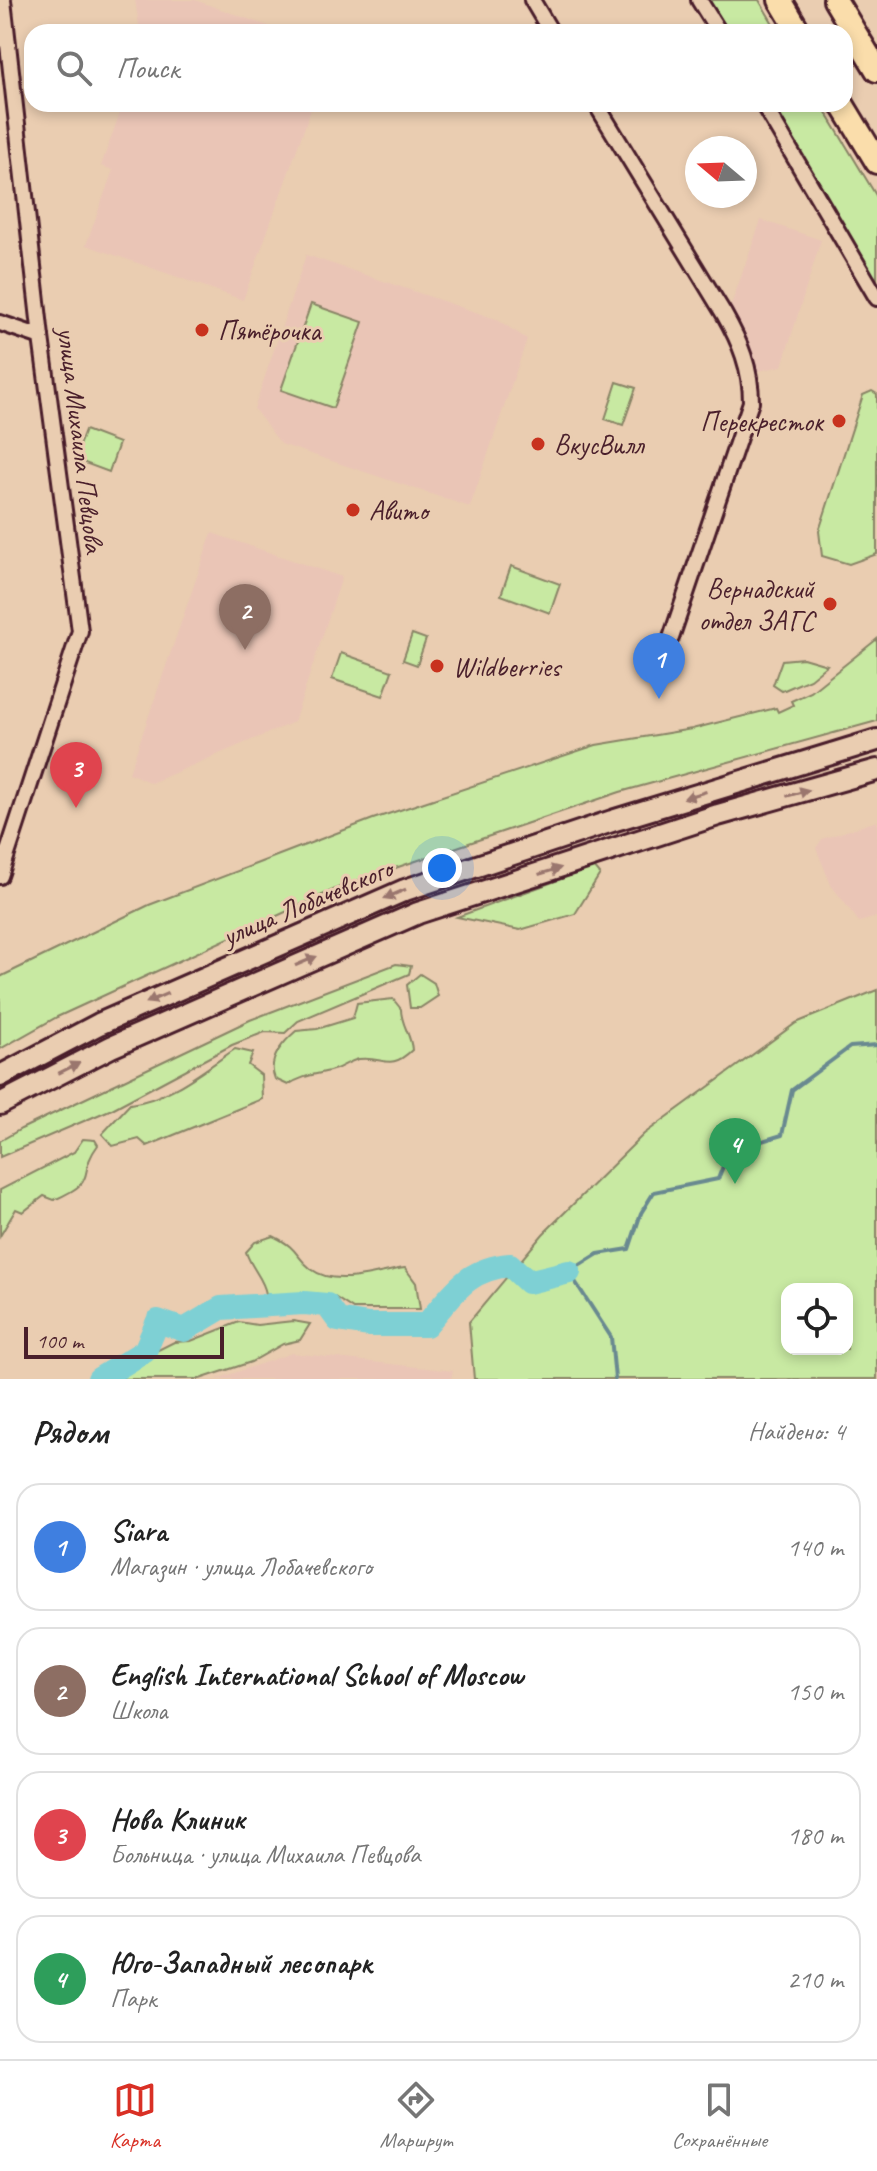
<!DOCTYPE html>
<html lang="ru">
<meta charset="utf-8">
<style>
:root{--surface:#fff;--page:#f6f6f6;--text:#222;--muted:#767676;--line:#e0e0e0;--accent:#d93025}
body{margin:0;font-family:Caveat,sans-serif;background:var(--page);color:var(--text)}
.controls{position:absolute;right:24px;bottom:24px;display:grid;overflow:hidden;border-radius:16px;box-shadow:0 4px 12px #0003}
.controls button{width:72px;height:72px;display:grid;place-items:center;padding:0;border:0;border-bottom:2px solid var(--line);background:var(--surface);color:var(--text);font:40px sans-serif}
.compass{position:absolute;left:685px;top:136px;width:72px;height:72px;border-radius:50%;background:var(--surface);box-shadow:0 4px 12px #0003;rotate:289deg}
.scale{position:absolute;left:24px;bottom:20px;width:200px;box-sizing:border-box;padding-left:8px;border:4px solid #4a1f2b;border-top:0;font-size:22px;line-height:28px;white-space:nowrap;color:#4a1f2b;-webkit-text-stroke:6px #eacdb1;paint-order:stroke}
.you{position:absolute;left:442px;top:868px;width:28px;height:28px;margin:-20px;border:6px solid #fff;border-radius:50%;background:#1a73e8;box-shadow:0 0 0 12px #1a73e833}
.badge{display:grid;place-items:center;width:52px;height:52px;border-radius:50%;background:var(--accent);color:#fff;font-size:26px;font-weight:700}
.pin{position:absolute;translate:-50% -66px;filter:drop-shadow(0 2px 4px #0008)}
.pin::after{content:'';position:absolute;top:42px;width:28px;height:24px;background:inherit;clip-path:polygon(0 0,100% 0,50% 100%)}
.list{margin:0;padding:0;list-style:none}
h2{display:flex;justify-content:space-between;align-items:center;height:104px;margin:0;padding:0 32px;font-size:34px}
h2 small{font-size:26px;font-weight:400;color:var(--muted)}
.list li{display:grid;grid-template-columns:52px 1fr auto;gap:24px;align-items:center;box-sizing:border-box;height:128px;margin:0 16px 16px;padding:0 16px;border:2px solid var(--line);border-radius:24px}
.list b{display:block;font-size:30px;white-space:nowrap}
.list p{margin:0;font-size:26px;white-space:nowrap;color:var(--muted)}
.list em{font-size:26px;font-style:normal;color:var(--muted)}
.icon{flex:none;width:44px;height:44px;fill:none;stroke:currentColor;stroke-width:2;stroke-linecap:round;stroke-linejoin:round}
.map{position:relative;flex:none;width:877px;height:1379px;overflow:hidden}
.search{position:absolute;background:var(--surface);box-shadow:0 4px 12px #0003;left:24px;right:24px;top:24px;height:88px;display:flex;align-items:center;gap:20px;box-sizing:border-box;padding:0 28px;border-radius:24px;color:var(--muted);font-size:30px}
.sheet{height:680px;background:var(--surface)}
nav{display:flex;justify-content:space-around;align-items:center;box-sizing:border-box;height:112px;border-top:2px solid var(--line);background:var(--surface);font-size:22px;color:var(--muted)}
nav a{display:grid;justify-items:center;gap:4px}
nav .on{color:var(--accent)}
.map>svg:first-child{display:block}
.built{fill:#eac5b6}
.green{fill:#c8e9a2;stroke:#898466;stroke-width:2;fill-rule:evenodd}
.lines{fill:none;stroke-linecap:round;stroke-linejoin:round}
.stream{stroke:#698990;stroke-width:4}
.river{stroke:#7ed0d4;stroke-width:24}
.street-casing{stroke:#4a1f2b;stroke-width:20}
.secondary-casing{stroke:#4a1f2b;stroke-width:26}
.primary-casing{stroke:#4a1f2b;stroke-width:28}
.street{stroke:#eacdb1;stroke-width:14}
.secondary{stroke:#eacdb1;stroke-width:20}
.primary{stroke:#faddab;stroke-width:22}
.oneway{fill:#9a766e}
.poi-dot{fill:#c8321e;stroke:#eacdb1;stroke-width:3}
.labels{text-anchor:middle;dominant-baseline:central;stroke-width:6;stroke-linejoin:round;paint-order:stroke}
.poi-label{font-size:28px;fill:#4a1f2b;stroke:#eacdb1;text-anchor:start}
.street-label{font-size:28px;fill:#4a1f2b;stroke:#eacdb1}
</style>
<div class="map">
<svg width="877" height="1379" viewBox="0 0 877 1379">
<rect width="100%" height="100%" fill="#eacdb1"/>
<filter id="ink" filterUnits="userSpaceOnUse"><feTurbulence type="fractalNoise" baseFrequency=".0125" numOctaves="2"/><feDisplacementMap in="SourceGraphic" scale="16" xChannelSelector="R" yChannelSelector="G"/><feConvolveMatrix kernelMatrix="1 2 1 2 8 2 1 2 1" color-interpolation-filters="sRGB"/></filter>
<g filter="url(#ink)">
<g class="built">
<path d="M 135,0 L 195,0 L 285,32 L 140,32 Z"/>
<path d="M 123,104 L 313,104 L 243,300 L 86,245 L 113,170 L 101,166 Z"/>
<path d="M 761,220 L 821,240 L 782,366 L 754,372 L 730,308 Z"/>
<path d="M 306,255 L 496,319 L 527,339 L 470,507 L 281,444 L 254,409 Z"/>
<path d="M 212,533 L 342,577 L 294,722 L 151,783 L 129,773 Z"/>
<path d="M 877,821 L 877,917 L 859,922 L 831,885 L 816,848 L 822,839 Z"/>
<path d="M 292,1353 L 453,1371 L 451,1379 L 217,1379 Z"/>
</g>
<g class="green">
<path d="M 707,0 L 759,0 L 778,32 L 726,32 Z"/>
<path d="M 769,104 L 821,104 L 877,197 L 877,288 Z"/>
<path d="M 311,304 L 363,322 L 333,408 L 281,390 Z"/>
<path d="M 617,382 L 636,388 L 623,425 L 605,419 Z"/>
<path d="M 872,391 L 877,394 L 877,554 L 849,564 L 822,556 L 819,531 L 863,395 Z"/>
<path d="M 85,430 L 119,443 L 109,472 L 74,459 Z"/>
<path d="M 511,566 L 560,584 L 550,613 L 501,595 Z"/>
<path d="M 412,634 L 426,639 L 417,665 L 403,660 Z"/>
<path d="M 877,639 L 877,721 L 620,792 L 342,886 L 57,1017 L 0,1049 L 0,977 L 149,905 L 373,819 L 596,745 L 692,729 L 776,708 L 778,712 L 793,705 L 791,701 L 811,692 Z"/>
<path d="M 341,653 L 392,671 L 383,696 L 332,679 Z"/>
<path d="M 803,658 L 827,665 L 810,679 L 782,691 L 773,685 L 782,660 Z"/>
<path d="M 594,867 L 600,874 L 575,914 L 520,930 L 457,917 Z"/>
<path d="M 396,964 L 411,966 L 409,974 L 298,1021 L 285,1033 L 265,1032 L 232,1045 L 112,1109 L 0,1157 L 0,1141 L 21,1129 L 250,1020 Z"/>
<path d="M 420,974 L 434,983 L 438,996 L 420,1008 L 410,1008 L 407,985 Z"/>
<path d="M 877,990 L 877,1379 L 474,1379 L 469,1322 L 543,1234 L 644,1134 L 796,1023 ZM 787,1289 L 847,1289 L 847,1349 L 787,1349 Z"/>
<path d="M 393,999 L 401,1009 C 401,1025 411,1034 412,1050 C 389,1072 384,1056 359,1059 C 352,1060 343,1066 336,1069 C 318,1075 305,1074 288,1085 L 275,1079 C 267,1061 282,1043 296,1031 L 317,1029 L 353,1018 L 357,1003 Z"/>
<path d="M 235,1049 L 253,1053 L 248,1065 L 261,1075 L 262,1099 L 147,1146 L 139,1139 L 113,1146 L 102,1134 L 130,1104 C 168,1100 204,1070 235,1049 Z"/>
<path d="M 83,1139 L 95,1140 L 98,1145 C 75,1176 102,1179 54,1200 L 44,1196 L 23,1212 L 16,1209 L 0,1236 L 0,1190 L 74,1152 Z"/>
<path d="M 273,1236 C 300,1249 294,1256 311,1269 C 336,1288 376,1272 405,1268 L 416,1283 L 420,1309 L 353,1309 L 333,1296 L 266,1294 C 264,1279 251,1268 246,1252 L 255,1242 Z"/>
<path d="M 293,1321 L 310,1324 L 300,1340 L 283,1344 L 251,1362 L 200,1379 L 116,1379 L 144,1357 L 174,1342 L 191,1341 L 239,1322 L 257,1325 Z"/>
</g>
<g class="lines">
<path class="stream" d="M 615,1379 L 611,1337 L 569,1272 L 598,1254 L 629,1249 L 641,1213 L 654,1192 L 718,1179 L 729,1151 L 782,1135 L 792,1090 L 850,1047 L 877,1045"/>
<path class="river" d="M 99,1379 L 145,1351 L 158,1321 L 184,1330 L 221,1308 L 304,1303 L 327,1305 L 338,1320 L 368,1325 L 426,1325 C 454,1293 466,1269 510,1265 L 528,1282 L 569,1272"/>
<defs>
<g id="street">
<path d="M 532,0 L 551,32"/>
<path d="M 699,0 L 719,32"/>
<path d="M 596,104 L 724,314 C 740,342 751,368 751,402 L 671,638"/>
<path d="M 763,104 L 877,298"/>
<path d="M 0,323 L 41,337"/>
<path d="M 0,876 L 80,631 L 41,337 L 3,0"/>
</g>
<g id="secondary">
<path d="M 0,1076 L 99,1024 L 405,890 L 612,821 L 877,740"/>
<path d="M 0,1104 L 111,1047 L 418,913 L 718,815 L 877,770"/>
</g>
<g id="primary">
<path d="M 780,0 L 799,32"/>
<path d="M 835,0 L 877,70"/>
<path d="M 842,104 L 877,162"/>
</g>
</defs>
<use href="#street" class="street-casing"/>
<use href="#secondary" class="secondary-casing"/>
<use href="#primary" class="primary-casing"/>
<use href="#street" class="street"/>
<use href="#secondary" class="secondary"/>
<use href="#primary" class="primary"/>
</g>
<defs><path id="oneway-solid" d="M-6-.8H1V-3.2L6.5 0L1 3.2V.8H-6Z" transform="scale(2)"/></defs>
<g class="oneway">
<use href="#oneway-solid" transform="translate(798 793) rotate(-16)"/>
<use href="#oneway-solid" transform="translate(695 795) rotate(163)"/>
<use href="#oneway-solid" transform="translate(550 871) rotate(-17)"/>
<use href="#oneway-solid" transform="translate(395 894) rotate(157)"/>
<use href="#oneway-solid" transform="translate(306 961) rotate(-23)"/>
<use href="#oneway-solid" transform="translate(157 998) rotate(156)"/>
<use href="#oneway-solid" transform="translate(69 1068) rotate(-27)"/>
</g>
</g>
<g class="poi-dot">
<circle cx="202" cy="330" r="8"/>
<circle cx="839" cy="421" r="8"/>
<circle cx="538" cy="444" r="8"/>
<circle cx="353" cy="510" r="8"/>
<circle cx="830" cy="604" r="8"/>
<circle cx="437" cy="666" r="8"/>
</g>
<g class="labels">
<g class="poi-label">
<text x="218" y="330">Пятёрочка</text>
<text x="823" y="421" text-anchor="end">Перекресток</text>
<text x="554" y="444">ВкусВилл</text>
<text x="369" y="510">Авито</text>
<text x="814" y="588" text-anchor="end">Вернадский<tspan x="814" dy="32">отдел ЗАГС</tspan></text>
<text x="453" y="666">Wildberries</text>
</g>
<g class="street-label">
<text transform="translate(81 440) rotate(83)">улица Михаила Певцова</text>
<text transform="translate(307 902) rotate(-23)">улица Лобачевского</text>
</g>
</g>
</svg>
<div class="controls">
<button><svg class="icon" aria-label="locate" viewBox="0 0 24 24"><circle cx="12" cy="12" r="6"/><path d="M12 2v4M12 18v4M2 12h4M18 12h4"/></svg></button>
</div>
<svg class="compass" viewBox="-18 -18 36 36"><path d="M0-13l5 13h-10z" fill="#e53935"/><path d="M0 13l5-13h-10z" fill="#767676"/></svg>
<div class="scale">100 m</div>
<div class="you"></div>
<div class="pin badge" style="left:659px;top:699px;background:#3f7fe0">1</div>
<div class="pin badge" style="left:245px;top:650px;background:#8d6e63">2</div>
<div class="pin badge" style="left:76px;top:808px;background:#e0444e">3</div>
<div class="pin badge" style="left:735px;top:1184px;background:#2e9e5b">4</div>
<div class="search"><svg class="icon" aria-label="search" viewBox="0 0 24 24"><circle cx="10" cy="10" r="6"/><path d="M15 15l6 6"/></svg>Поиск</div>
</div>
<section class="sheet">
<h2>Рядом<small>Найдено: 4</small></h2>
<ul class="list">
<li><span class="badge" style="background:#3f7fe0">1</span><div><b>Siara</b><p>Магазин · улица Лобачевского</p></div><em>140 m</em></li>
<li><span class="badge" style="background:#8d6e63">2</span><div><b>English International School of Moscow</b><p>Школа</p></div><em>150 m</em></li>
<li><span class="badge" style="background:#e0444e">3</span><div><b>Нова Клиник</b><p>Больница · улица Михаила Певцова</p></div><em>180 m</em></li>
<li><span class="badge" style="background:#2e9e5b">4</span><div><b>Юго-Западный лесопарк</b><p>Парк</p></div><em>210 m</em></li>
</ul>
</section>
<nav>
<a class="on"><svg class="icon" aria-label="map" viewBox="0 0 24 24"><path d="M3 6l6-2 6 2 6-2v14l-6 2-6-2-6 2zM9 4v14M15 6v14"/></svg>Карта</a>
<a><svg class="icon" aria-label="directions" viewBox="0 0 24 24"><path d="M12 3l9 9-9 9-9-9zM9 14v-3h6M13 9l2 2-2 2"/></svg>Маршрут</a>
<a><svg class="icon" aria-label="saved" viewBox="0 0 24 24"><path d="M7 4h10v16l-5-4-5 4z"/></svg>Сохранённые</a>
</nav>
